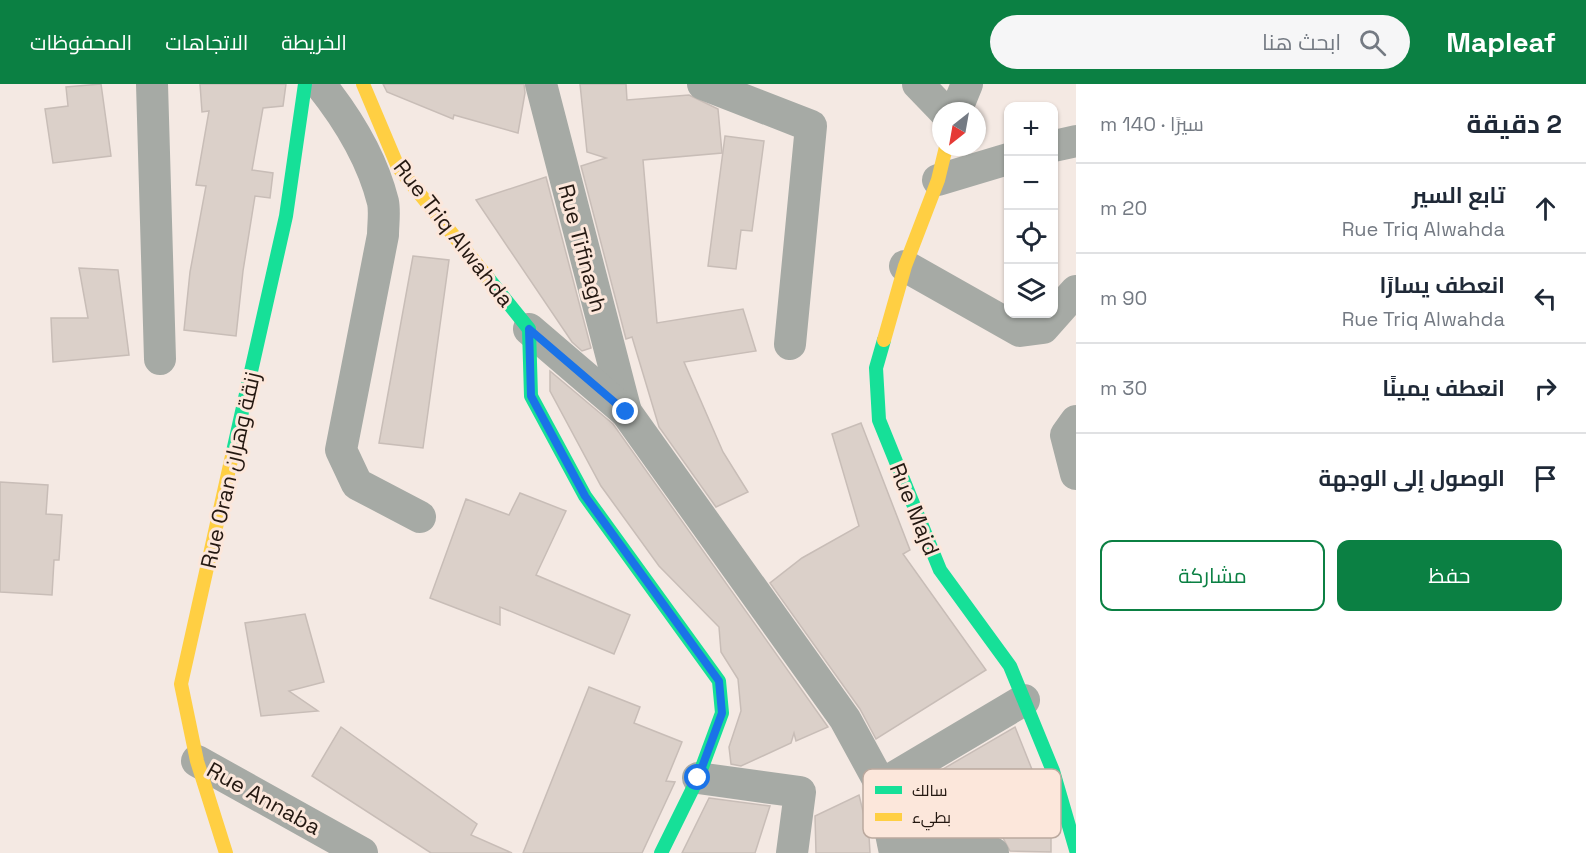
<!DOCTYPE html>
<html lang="ar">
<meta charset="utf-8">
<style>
:root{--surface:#fff;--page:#f6f6f7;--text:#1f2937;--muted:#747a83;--line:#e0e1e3;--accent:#0b8043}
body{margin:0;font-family:"Space Grotesk",Cairo,sans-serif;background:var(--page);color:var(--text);direction:rtl}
.controls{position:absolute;right:18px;top:18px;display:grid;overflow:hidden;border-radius:12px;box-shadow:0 2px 4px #0004}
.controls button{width:54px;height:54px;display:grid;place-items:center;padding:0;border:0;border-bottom:2px solid var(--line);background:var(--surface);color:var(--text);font:30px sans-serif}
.compass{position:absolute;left:932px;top:18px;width:54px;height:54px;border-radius:50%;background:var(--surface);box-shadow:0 2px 4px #0004;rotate:211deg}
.stop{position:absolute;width:18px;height:18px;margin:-14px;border:4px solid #1a73e8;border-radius:50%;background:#fff}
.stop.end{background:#1a73e8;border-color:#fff;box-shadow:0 2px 6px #0008}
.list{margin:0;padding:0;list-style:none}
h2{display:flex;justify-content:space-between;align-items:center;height:78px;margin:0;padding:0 24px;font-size:26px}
h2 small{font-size:20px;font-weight:400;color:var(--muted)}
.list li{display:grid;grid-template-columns:39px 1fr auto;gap:18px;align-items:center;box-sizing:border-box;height:90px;padding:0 24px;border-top:2px solid var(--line)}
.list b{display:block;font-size:22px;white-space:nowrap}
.list p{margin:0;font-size:20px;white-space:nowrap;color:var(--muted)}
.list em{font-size:20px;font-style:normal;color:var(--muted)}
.actions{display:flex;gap:12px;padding:18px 24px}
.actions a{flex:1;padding:14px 0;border:2px solid var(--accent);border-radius:12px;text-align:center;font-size:21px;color:var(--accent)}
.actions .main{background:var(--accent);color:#fff}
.icon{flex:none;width:33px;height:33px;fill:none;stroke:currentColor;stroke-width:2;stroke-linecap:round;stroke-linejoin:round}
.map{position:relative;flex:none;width:1076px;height:769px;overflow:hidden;direction:ltr}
header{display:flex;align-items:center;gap:36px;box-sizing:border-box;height:84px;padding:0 30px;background:var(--accent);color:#fff}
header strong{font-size:28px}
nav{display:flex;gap:33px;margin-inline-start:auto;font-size:21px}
.search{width:420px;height:54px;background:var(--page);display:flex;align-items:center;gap:15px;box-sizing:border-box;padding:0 21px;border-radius:33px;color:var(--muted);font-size:22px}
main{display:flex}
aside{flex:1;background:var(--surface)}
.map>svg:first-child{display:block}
.building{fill:#dbd0c9;stroke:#c8bdb7;stroke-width:1.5}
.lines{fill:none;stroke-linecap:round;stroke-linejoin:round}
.street{stroke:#a6aaa5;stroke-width:32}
.fast{stroke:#16e098;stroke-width:14}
.slow{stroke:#ffcf43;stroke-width:14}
.route{stroke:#1a73e8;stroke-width:8}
.labels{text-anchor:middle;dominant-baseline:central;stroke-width:6;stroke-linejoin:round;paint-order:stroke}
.street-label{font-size:22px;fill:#241811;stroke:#fce7db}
.key{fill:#fce7db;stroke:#bba99e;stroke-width:1.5}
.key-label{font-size:16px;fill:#241811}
</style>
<header>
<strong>Mapleaf</strong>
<div class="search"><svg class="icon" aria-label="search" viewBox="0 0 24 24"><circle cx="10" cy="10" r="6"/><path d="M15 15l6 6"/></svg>ابحث هنا</div>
<nav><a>الخريطة</a><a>الاتجاهات</a><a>المحفوظات</a></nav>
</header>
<main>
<aside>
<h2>2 دقيقة<small>سيرًا · 140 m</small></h2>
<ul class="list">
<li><svg class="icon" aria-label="ahead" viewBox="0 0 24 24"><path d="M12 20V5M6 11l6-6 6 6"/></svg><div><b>تابع السير</b><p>Rue Triq Alwahda</p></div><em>20 m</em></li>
<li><svg class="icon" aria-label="left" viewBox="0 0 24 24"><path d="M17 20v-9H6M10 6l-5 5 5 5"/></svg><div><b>انعطف يسارًا</b><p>Rue Triq Alwahda</p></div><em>90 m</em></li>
<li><svg class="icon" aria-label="right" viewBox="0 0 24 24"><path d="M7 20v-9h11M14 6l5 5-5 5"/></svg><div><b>انعطف يمينًا</b></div><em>30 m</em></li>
<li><svg class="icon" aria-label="arrive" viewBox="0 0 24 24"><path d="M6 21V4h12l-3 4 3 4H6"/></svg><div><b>الوصول إلى الوجهة</b></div></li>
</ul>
<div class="actions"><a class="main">حفظ</a><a>مشاركة</a></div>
</aside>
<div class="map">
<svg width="1076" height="769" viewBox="0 0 1076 769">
<rect width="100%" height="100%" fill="#f4e9e3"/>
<g class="building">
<path d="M 101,0 L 111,72 L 53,79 L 45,25 L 68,22 L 66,3 Z"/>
<path d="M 200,0 L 286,0 L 283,22 L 263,24 L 252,86 L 273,89 L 270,114 L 255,112 L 243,187 L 236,252 L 184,246 L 190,188 L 206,102 L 196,101 L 209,27 L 202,28 Z"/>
<path d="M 383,0 L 524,0 L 525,9 L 518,49 L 454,31 L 453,35 L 387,8 Z"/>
<path d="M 580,0 L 626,0 L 627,16 L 689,11 L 718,25 L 722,69 L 643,76 L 657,239 L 743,225 L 756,267 L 684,278 L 723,368 L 748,408 L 716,423 L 659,343 L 632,253 L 626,255 L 581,82 L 606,74 L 587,68 Z"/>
<path d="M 725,52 L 764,57 L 752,147 L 741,146 L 736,185 L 708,182 Z"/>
<path d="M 546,93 L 591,264 L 582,267 L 572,258 L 476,116 Z"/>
<path d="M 413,172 L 449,176 L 423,364 L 379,359 Z"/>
<path d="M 79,184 L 118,186 L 129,271 L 53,278 L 51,234 L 88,234 Z"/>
<path d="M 550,287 L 613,340 L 828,643 L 796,657 L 794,649 L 791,659 L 741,682 L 731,680 L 729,663 L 741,627 L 738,595 L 721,568 L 719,543 L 659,482 L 601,402 L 550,307 Z"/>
<path d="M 861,339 L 910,466 L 903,470 L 986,586 L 876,655 L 860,625 L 770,499 L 802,474 L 859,442 L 832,350 Z"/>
<path d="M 0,398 L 48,401 L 46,430 L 62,431 L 59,476 L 54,476 L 52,511 L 0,508 Z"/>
<path d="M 520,409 L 566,427 L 536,491 L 630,531 L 614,570 L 500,523 L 500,541 L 430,514 L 466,415 L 509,431 Z"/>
<path d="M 305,530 L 324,598 L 289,607 L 318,627 L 261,632 L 245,539 Z"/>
<path d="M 589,603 L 640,623 L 634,639 L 682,658 L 666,697 L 675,698 L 642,769 L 523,769 Z"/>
<path d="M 341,643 L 477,740 L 471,751 L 512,769 L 431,769 L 312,692 Z"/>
<path d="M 1015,643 L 1035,693 L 1051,747 L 1051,768 L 1010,767 L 1003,754 L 980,749 L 980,702 L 950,701 L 943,685 Z"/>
<path d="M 859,711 L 869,752 L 870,769 L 816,769 L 815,732 Z"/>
<path d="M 709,714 L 770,722 L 755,769 L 682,769 Z"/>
</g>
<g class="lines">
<g class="street">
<path d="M 152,0 L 160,275"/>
<path d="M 320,0 C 348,35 372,74 383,118 C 385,128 383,141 383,151 L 341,366 L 357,400 L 420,433"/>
<path d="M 541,0 L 626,328"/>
<path d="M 703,0 L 811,42 L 790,260"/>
<path d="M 918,0 L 944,27"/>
<path d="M 956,27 L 967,0"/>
<path d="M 1054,62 L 1076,57"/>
<path d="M 938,96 L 1008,75"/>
<path d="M 905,182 L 1020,247 L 1043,244 L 1076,207"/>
<path d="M 529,245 L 626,328 L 845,635 L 881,701 L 895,769"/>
<path d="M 1076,337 L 1066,351 L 1076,390"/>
<path d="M 197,677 L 362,769"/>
<path d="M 698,694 L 800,708 L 792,769"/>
<path d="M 881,701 L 1024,616"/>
<path d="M 893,757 L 993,769"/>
</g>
<g class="fast">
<path d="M 488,194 L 529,245 L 531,312 L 585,412 L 719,597 L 722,629 L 698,694 L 661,769"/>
<path d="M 884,256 L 876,284 L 879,336 L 940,486 L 1010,582 L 1053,687 L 1076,766"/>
<path d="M 232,372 L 286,132 L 305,0"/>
</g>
<g class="slow">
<path d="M 363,0 L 398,83 L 488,194"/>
<path d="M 884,256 L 905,182 L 938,96 L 946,63"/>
<path d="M 226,769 L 197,677 L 181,600 L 232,372"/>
</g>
</g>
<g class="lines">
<path class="route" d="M 626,328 L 529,245 L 531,312 L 585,412 L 719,597 L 722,629 L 698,694"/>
</g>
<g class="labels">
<g class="street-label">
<text transform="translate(454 149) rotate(52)">Rue Triq Alwahda</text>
<text transform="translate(583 164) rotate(75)">Rue Tifinagh</text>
<text transform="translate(230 386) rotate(-77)">Rue Oran زنقة وهران</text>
<text transform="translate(915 425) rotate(68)">Rue Majd</text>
<text transform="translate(264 714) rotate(29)">Rue Annaba</text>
</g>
</g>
<rect x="863" y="685" width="198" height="69" rx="9" class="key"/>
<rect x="875" y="702" width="27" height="8" fill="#16e098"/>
<rect x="875" y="729" width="27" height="8" fill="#ffcf43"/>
<g class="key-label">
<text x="912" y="712">سالك</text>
<text x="912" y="739">بطيء</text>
</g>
</svg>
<div class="controls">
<button>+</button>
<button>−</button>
<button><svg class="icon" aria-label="locate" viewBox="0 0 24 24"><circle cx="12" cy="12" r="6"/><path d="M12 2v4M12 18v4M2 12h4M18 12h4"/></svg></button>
<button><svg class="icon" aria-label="layers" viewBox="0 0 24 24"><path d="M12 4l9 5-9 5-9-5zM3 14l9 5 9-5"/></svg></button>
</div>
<svg class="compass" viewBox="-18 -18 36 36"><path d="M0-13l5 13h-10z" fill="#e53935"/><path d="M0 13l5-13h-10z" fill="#747a83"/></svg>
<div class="stop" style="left:698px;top:694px"></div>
<div class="stop end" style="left:626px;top:328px"></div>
</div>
</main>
